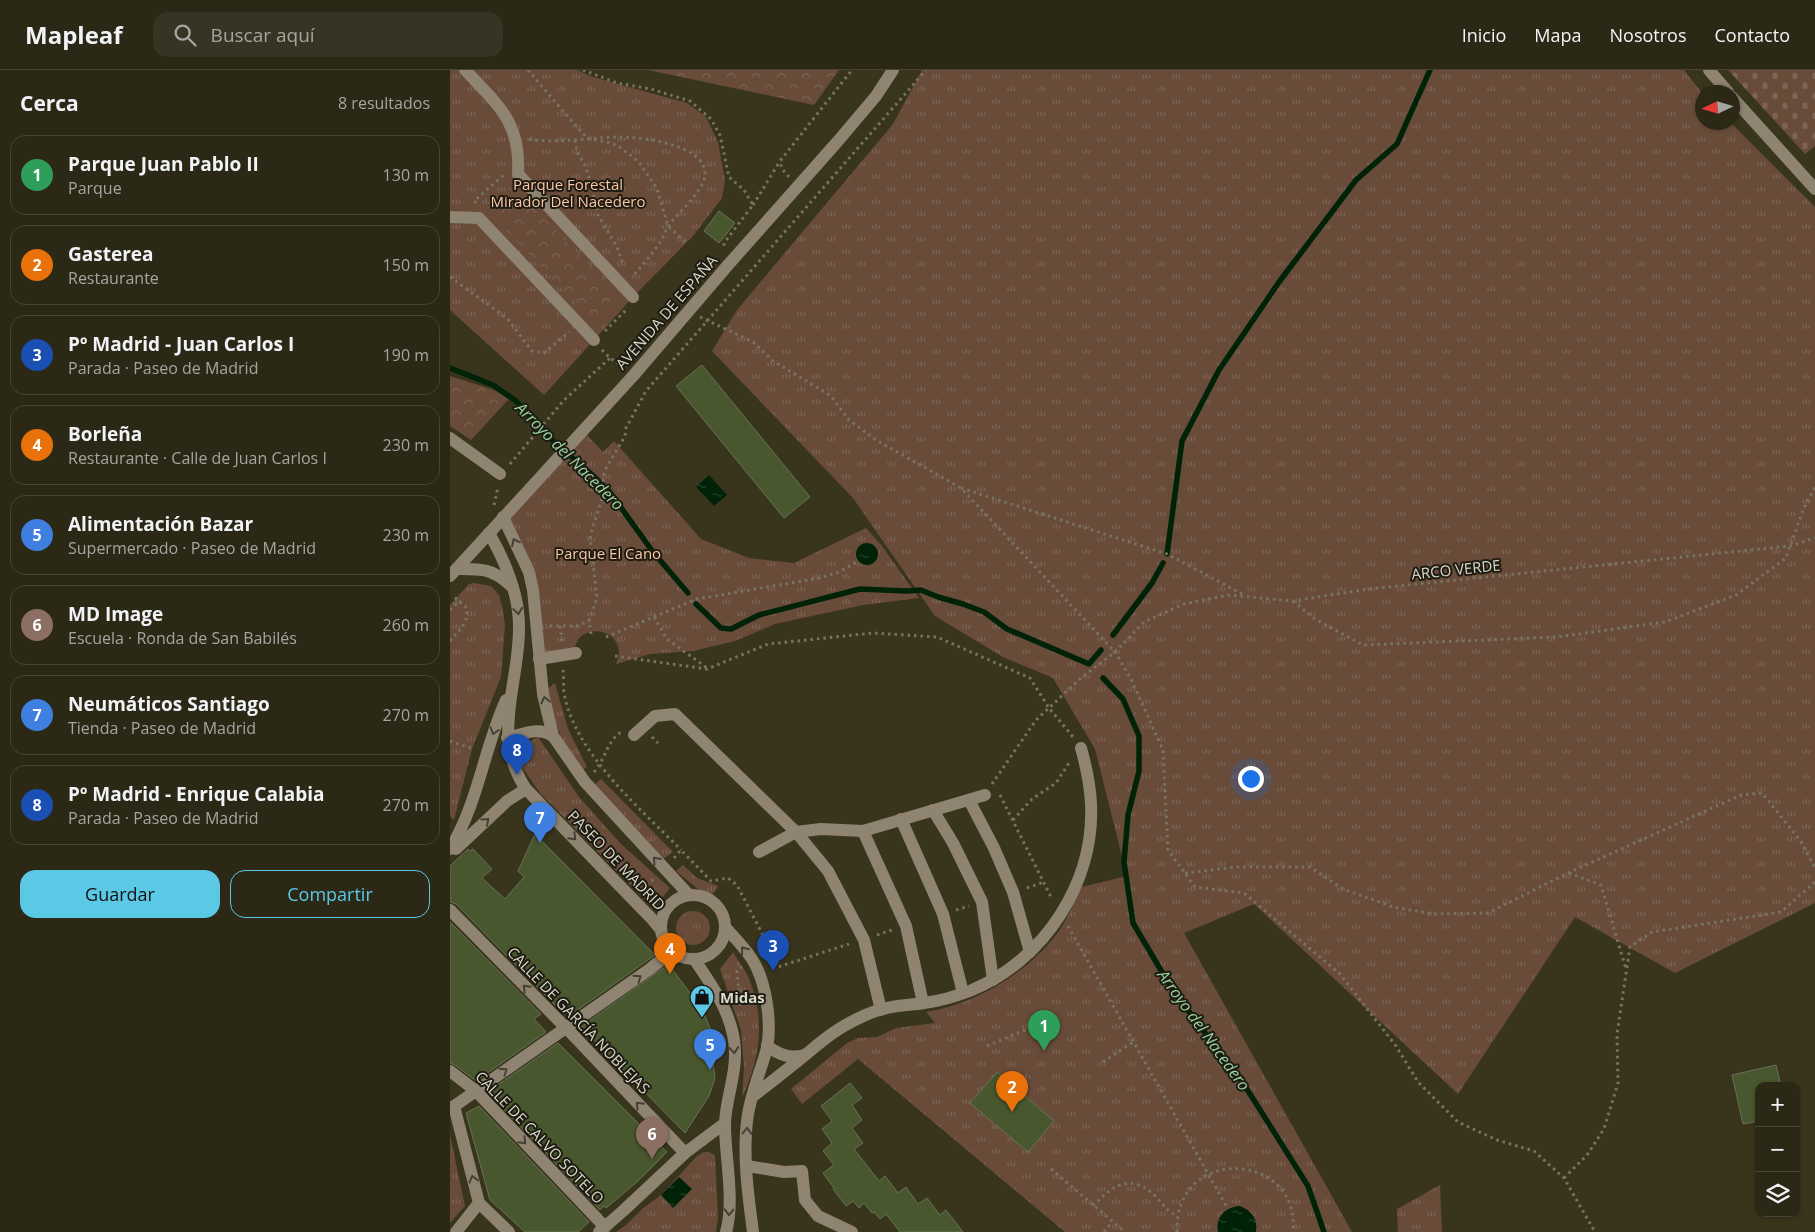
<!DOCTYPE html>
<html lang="es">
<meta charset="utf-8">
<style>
:root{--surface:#2b2816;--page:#373423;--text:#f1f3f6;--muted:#a6a6a1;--line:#474435;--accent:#5bc8e6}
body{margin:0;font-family:"Open Sans",sans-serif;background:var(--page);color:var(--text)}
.controls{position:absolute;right:15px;bottom:15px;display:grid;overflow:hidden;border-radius:10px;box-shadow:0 1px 4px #0004}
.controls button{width:45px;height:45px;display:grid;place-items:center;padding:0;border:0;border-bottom:1px solid var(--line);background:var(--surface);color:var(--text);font:25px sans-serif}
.compass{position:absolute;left:1245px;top:15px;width:45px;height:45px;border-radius:50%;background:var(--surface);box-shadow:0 1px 4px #0004;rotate:266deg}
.you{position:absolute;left:800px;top:708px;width:18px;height:18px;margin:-12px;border:4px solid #fff;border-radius:50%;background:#1a73e8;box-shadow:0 0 0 8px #1a73e833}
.badge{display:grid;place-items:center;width:32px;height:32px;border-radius:50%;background:var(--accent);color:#fff;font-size:16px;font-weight:700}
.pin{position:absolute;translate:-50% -41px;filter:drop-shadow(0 1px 2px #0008)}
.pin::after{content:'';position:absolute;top:26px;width:18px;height:15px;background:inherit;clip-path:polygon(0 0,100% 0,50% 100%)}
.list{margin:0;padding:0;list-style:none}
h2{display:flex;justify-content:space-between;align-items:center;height:65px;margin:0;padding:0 20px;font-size:21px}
h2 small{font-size:16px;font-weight:400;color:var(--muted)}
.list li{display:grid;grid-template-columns:32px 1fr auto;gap:15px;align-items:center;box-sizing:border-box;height:80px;margin:0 10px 10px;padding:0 10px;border:1px solid var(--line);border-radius:15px}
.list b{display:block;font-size:19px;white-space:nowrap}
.list p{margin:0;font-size:16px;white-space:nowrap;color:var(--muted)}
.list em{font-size:16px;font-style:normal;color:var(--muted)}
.actions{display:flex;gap:10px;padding:15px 20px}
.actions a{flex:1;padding:11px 0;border:1px solid var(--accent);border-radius:15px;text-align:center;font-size:18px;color:var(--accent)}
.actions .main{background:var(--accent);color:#111}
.icon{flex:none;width:28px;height:28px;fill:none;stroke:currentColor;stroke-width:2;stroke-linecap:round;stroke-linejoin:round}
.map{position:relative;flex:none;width:1365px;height:1162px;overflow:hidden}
header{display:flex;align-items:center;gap:30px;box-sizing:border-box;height:70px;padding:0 25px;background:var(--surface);border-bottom:1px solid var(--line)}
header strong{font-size:24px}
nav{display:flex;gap:28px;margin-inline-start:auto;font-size:18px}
.search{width:350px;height:45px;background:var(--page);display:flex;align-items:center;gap:12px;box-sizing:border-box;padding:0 18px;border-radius:15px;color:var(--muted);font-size:19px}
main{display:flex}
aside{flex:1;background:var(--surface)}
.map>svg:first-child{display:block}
.grass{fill:url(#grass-tufts)}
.forest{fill:url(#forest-crowns)}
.cemetery{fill:url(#cemetery-stones)}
.pitch{fill:#684b39}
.water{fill:url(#water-ripples)}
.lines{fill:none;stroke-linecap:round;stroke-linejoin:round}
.stream{stroke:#002308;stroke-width:5.5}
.building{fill:#49572e;stroke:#677158}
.path{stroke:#777460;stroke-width:3;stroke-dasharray:2.5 4;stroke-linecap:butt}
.minor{stroke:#8f8372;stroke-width:12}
.oneway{stroke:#464034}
.labels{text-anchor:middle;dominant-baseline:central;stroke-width:4;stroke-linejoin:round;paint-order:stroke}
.park-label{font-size:15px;fill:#fcc6a5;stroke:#1e1c12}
.street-label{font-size:15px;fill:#dbd9ca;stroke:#1e1c12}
.poi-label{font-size:15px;font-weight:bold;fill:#dbd9ca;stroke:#1e1c12;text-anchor:start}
.water-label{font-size:16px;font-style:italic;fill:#98d39f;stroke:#1e1c12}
</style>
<header>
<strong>Mapleaf</strong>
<div class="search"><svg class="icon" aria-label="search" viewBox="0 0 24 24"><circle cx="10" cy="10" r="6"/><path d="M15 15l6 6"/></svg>Buscar aquí</div>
<nav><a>Inicio</a><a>Mapa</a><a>Nosotros</a><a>Contacto</a></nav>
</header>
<main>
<aside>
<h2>Cerca<small>8 resultados</small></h2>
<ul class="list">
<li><span class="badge" style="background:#2e9e5b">1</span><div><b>Parque Juan Pablo II</b><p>Parque</p></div><em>130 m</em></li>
<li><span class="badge" style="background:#e8710a">2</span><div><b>Gasterea</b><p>Restaurante</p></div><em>150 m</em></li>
<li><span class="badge" style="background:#1a4fb4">3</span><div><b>Pº Madrid - Juan Carlos I</b><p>Parada · Paseo de Madrid</p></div><em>190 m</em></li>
<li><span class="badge" style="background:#e8710a">4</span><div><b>Borleña</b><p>Restaurante · Calle de Juan Carlos I</p></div><em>230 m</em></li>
<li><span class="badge" style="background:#3f7fe0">5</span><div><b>Alimentación Bazar</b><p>Supermercado · Paseo de Madrid</p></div><em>230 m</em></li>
<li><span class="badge" style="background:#8d6e63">6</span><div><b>MD Image</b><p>Escuela · Ronda de San Babilés</p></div><em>260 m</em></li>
<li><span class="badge" style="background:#3f7fe0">7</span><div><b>Neumáticos Santiago</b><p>Tienda · Paseo de Madrid</p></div><em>270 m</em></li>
<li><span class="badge" style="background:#1a4fb4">8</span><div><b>Pº Madrid - Enrique Calabia</b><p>Parada · Paseo de Madrid</p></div><em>270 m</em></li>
</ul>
<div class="actions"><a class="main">Guardar</a><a>Compartir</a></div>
</aside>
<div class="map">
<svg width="1365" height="1162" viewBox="0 0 1365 1162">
<defs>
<pattern id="grass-tufts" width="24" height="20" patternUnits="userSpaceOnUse" patternTransform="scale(1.25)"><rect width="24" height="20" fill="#684b39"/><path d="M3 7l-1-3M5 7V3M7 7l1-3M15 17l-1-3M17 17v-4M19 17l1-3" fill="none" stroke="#7d6454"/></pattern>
<pattern id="forest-crowns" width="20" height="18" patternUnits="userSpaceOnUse" patternTransform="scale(1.25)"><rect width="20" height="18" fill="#684b39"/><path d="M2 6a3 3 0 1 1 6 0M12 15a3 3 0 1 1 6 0" fill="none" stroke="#7d6454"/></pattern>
<pattern id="cemetery-stones" width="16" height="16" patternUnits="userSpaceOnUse" patternTransform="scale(1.25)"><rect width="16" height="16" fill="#684b39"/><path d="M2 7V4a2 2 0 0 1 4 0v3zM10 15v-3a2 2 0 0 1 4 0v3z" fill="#7d6454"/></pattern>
<pattern id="water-ripples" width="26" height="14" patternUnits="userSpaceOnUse" patternTransform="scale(1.25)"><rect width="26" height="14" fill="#002308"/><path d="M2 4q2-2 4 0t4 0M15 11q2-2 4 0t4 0" fill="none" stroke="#25422b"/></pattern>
</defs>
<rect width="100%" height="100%" fill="#39351d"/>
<g class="grass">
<path d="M 0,0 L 127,0 L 143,7 L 237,33 L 256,47 L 268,72 L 275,110 L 272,128 L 243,166 L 183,227 L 94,325 L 0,240 Z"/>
<path d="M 472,0 L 1234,0 L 1252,23 L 1252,52 L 1281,53 L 1365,137 L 1365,833 L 1225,903 L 1125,847 L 1008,1024 L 804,834 L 734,863 L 902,1162 L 615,1162 L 408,989 L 352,1034 L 341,1019 L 397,973 L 408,968 L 427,967 L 446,958 L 485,953 L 476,942 C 525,935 583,900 611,858 C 619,845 625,830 632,817 L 677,806 L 645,679 L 603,608 L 553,587 L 485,546 L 403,428 L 262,281 L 287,240 L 443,54 Z"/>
<path d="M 135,363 L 153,382 L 164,371 L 251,469 L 299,488 L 344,493 L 416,458 L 432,476 L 469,528 L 413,535 L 371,544 L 325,554 L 285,571 L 243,581 L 200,584 L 166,594 C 167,591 169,586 169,583 C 169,563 144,555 130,567 C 127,570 125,577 123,582 L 92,586 L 87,518 L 58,448 Z"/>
<path d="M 24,513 L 41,516 L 49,525 L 53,540 L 55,555 L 51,607 L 22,679 L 4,750 L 0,746 L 0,535 L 19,514 Z"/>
<path d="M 105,613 L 118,659 L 137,697 L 131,701 L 111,667 L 106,654 L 97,619 Z"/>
<path d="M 88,667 L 129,727 L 171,774 L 220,818 L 204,839 L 90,723 L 72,697 L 69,678 Z"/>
<path d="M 151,709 L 223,782 L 213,789 L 144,715 Z"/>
<path d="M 233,795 L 247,808 L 268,816 L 263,824 L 248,819 L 226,801 Z"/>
<circle cx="243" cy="858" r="17"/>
<path d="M 283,882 C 288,891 295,899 299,909 C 316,949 310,989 292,1028 L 294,997 L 291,960 L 270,899 Z"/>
<path d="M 0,1065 L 15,1136 L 0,1153 Z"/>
<path d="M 254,1082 L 259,1082 L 265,1085 L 268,1147 L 266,1162 L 166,1162 L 176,1155 L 192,1139 L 211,1125 L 247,1086 Z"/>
<path d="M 990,1115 L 992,1162 L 948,1162 L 947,1139 Z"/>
</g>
<g class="forest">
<path d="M 198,0 L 389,0 L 364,35 Z"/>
<path d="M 61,115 L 172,229 L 147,255 L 36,140 Z"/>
<path d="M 0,306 L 44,320 L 59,329 L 21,370 L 0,356 Z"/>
</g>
<path class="cemetery" d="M 1278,0 L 1365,0 L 1365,76 L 1355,84 Z"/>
<path class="pitch" d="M 0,682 L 7,684 L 0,710 Z"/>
<g class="water">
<path d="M 259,405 L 277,425 L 264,436 L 246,417 Z"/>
<circle cx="417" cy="484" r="11"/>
<path d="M 229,1107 L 242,1119 L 223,1138 L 211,1125 Z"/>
<path d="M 790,1136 C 802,1141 808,1149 806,1162 L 768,1162 C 765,1147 775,1137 790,1136 Z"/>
</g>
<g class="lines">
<g class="stream">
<path d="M 0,298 L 43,315 L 66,331 L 103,371 L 139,402 L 159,421 L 203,482 L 238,523"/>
<path d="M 717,484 L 732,371 L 769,300 L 829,212 L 906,110 L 947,74 L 980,0"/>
<path d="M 246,534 L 271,558 L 281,559 L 309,545 L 410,519 L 457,521 L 471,520 L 488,527 L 513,534 L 534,542 L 557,559 L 639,594 L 651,580"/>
<path d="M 663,565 L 702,513 L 713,493"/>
<path d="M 653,608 L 673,629 L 689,666 L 689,701 L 678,745 L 674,792 L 683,853 L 722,919 L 795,1016 L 858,1116 L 874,1162"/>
</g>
</g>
<g class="building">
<path d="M 269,141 L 285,153 L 269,173 L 254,161 Z"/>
<path d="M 252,295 L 360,427 L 334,448 L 226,316 Z"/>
<path d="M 85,764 L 205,885 L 119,946 L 108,933 L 105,935 L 6,834 L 0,832 L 0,796 L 18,779 L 20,781 L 23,779 L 42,799 L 32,808 L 55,829 L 74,807 L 68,801 Z"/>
<path d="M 0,852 L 91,944 L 84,949 L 96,962 L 26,1011 L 5,995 L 0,993 Z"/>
<path d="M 216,896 L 220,900 L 222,899 L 252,939 L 260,958 L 264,976 L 261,977 L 265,1008 L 259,1026 L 235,1063 L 131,957 Z"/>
<path d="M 108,973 L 217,1082 L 188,1111 L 156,1138 L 154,1136 L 150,1140 L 43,1028 L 46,1026 L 39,1021 Z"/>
<path d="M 1326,995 L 1331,1016 L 1309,1016 L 1309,1051 L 1293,1054 L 1282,1005 Z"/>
<path d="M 547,1002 L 604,1051 L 578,1082 L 520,1033 Z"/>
<path d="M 400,1013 L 412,1028 L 402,1035 L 412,1050 L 402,1058 L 413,1073 L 404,1079 L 429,1111 L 435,1106 L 448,1123 L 456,1117 L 468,1134 L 477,1128 L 490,1145 L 496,1140 L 513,1162 L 450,1162 L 436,1144 L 430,1149 L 424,1142 L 422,1143 L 414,1133 L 409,1138 L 403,1131 L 396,1136 L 383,1119 L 384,1118 L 373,1103 L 384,1095 L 373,1081 L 382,1073 L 372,1059 L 382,1051 L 371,1036 Z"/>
<path d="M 29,1036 L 139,1152 L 128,1162 L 75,1162 L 40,1130 L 16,1043 Z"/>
</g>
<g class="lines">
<g class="path">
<path d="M 78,0 L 112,40 L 137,68 L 161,73 L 171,78 L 189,92 L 207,119 L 218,156 L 236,173"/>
<path d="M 133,0 L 167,13 L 201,19 L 240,31 L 261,49 L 270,65 L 279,107 L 294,120 L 303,135 L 274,173 L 274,177"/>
<path d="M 79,69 C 109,74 140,67 171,67 C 192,67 256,75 255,104 C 255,119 229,142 220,154 C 217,158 215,163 213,167 C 205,182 193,194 182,207"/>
<path d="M 125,70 L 127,82 L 135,95 L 141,114 L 148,145 L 167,177 L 173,194"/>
<path d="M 339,107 L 332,99 L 330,91 L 402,0"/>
<path d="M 26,133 L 24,131 L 55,104"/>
<path d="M 303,135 L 330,91"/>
<path d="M 0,207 L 57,248 L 82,281 L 94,283 L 119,262"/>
<path d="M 250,247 L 303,272 L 323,291 L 381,326 L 399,350 L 426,370 L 511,418 L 665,582 L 681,609 L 713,680 L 718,780 L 745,817 L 794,823 L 890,904 L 946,976 L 968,1012 L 1008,1052 L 1047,1070 L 1084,1081 L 1114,1108 L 1145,1162"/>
<path d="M 155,261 L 177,239"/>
<path d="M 152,280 L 160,288 L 172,296"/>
<path d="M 60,394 L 114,330 L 160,288"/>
<path d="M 511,418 L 717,484 L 794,525"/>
<path d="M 44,435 L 48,417"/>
<path d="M 843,531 L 865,549 L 913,575 L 1107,567 L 1215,552 L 1286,525 L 1336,488 L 1353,440 L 1365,417"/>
<path d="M 0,540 L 9,531"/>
<path d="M 204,547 L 217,569 L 257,598"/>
<path d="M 100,556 L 127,556 L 139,551"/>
<path d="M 110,556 L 112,571"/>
<path d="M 141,564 L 139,551 L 147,528 L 140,466 L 151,432 L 154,402 L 175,366 L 176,358 L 196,321 L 476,0"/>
<path d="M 156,567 L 247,529 L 370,508 L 389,502 L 408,491"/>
<path d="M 0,571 C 10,559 18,554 17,538 L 3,526"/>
<path d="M 165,586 L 257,599 L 318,574 L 423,563 L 487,567 L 580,608 L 599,638 L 623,667"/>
<path d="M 113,600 C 114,607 113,615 114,623 C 125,684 190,738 231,780"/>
<path d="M 202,667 L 208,673"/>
<path d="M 0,671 L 24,679"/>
<path d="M 144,702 C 155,690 157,671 171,662"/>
<path d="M 542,714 L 586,650 L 631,608 L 665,582 L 694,552 L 734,534 L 778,525 L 843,531 L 918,519 L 1340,476 L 1365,468"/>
<path d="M 550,725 L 602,829"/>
<path d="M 563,750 L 582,729 L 606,713 L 619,693"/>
<path d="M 224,788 L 231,780 L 261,811 L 278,808 L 287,815 L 321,881"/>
<path d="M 735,803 L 787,797 L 860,797 L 893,819 L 943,837 L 983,844 L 1038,843 L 1118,803 L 1291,725 L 1312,723 L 1350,770 L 1365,798"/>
<path d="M 1119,803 L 1151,815 L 1176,899"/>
<path d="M 577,818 L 594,812"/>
<path d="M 192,820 L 204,809"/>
<path d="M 506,840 L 519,836"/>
<path d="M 618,856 L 778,1139"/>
<path d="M 427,865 L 442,860"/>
<path d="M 314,884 L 321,881 L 328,897 L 399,874"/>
<path d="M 289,935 L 290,934 L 287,901 L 292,897"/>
<path d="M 537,976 L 587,955"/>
<path d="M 653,992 L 683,972"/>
<path d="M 601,1099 L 675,1162"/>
<path d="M 1114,1108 L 1137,1085 L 1154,1059 L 1168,1013 L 1167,964 L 1180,877 L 1202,862 L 1331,842 L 1365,812"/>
<path d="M 643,1136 C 664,1114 682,1102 707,1128 C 716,1137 714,1139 727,1146"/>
<path d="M 654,1162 L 662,1152"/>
<path d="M 727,1162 C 724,1074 851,1081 843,1162"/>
</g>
<g class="minor">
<path d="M 15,0 C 48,35 71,52 68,104 L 183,227"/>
<path d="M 1259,0 L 1278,22"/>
<path d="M 1282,27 L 1365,119"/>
<path d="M 0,147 L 29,148 L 144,270"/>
<path d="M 0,368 L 50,404"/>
<path d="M 53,447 L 79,502 L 83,520 L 93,624 L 103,666 L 135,712 L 239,825"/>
<path d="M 39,463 C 55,491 69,524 69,556 C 70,614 40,665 76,719 L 201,848 L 211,860"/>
<path d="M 7,499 C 31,499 42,498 61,516"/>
<path d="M 0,506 L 183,306 L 278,195 L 388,71 L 426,26 L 443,0"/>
<path d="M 89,589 L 126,583"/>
<path d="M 184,665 L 205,646 L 225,644 L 346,762 L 378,801 L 414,870 L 431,940"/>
<path d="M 57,668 C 74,664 88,656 103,666"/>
<path d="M 519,730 L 544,778 L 563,822 L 580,882"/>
<path d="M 483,740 L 503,773 L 532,832 L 543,910"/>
<path d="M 451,749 L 493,844 L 513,923"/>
<path d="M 413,761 L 456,856 L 473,933"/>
<path d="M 0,779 C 28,734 34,678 56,630"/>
<path d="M 6,779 L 57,731 L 76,719"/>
<path d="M 309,782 L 346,762 L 371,759 L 413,761 L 535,725"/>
<circle cx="243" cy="857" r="32"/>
<path d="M 0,840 L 123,965 L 235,1083"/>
<path d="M 275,857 C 284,867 294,877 302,889 C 316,911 322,952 317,978 C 311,1000 302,1021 298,1044 C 292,1083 298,1124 303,1162"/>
<path d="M 244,889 C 264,918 286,949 285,986 C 285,1009 275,1032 275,1055 C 275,1087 285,1131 276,1162"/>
<path d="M 317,976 C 330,985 339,989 355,985"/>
<path d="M 0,1001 L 26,1021 L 155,1157"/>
<path d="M 302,1027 C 320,1013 338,999 355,985 C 371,972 386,959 405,950 C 415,945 426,940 437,938 C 449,935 462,935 474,933 C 490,931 507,926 522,920 C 594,890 645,813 641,733 C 640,714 636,696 631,678"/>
<path d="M 4,1036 L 29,1133 L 59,1162"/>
<path d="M 0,1039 L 200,899 L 222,881"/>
<path d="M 297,1096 L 334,1102 L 352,1101 L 355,1130 L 368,1146 L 402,1162"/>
<path d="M 6,1162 L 29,1133"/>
<path d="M 149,1162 L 174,1140 L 235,1083 L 275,1053"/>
</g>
</g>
<defs><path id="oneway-chevron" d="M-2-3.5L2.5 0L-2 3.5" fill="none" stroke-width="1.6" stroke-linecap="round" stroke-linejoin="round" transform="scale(1.25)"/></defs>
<g class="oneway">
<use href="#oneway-chevron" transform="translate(65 472) rotate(-116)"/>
<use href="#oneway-chevron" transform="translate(68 541) rotate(82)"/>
<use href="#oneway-chevron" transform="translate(95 630) rotate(-103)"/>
<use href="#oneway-chevron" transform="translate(44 661) rotate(108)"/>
<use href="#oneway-chevron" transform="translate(36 751) rotate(-42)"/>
<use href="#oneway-chevron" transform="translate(123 767) rotate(46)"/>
<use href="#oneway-chevron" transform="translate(206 790) rotate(-132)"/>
<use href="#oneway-chevron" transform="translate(294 880) rotate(-128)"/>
<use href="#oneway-chevron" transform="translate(188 908) rotate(-35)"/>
<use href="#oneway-chevron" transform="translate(76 918) rotate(-135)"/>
<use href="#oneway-chevron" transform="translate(284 980) rotate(85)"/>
<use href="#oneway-chevron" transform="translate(54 1001) rotate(-35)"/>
<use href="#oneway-chevron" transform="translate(189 1035) rotate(-133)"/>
<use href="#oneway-chevron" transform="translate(297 1061) rotate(-88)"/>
<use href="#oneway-chevron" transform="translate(73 1071) rotate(46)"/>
<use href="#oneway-chevron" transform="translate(23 1109) rotate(-105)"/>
<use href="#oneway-chevron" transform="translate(279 1142) rotate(92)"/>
</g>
<defs>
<symbol id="shop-pin" viewBox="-11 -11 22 30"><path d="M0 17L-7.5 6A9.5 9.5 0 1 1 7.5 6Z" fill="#5bc8e6" stroke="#1e1c12"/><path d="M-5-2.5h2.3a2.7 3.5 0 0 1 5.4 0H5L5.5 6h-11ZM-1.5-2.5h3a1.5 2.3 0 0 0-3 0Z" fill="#111"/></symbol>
</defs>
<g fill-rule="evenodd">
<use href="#shop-pin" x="238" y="913" width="28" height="38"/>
</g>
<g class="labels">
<g class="park-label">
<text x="118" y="114">Parque Forestal<tspan x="118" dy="17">Mirador Del Nacedero</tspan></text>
<text x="158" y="483">Parque El Cano</text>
</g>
<g class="street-label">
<text transform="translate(216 242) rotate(-49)">AVENIDA DE ESPAÑA</text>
<text transform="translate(1006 499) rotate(-6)">ARCO VERDE</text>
<text transform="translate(167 790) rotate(46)">PASEO DE MADRID</text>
<text transform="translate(129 950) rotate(46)">CALLE DE GARCÍA NOBLEJAS</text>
<text transform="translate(90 1067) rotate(46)">CALLE DE CALVO SOTELO</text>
</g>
<g class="poi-label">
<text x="270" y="927">Midas</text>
</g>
<g class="water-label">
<text transform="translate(120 386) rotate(45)">Arroyo del Nacedero</text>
<text transform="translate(754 960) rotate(54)">Arroyo del Nacedero</text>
</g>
</g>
</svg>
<div class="controls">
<button>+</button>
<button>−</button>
<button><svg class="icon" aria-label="layers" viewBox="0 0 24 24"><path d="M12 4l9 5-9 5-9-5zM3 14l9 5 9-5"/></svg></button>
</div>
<svg class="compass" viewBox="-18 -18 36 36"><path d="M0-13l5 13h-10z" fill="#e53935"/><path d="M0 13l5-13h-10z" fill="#a6a6a1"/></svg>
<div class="you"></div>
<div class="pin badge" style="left:594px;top:981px;background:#2e9e5b">1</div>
<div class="pin badge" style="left:562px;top:1042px;background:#e8710a">2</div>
<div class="pin badge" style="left:323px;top:901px;background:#1a4fb4">3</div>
<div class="pin badge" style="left:220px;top:904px;background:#e8710a">4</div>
<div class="pin badge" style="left:260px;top:1000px;background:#3f7fe0">5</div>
<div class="pin badge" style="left:202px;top:1089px;background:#8d6e63">6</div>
<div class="pin badge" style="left:90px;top:773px;background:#3f7fe0">7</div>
<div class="pin badge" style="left:67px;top:705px;background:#1a4fb4">8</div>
</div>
</main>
